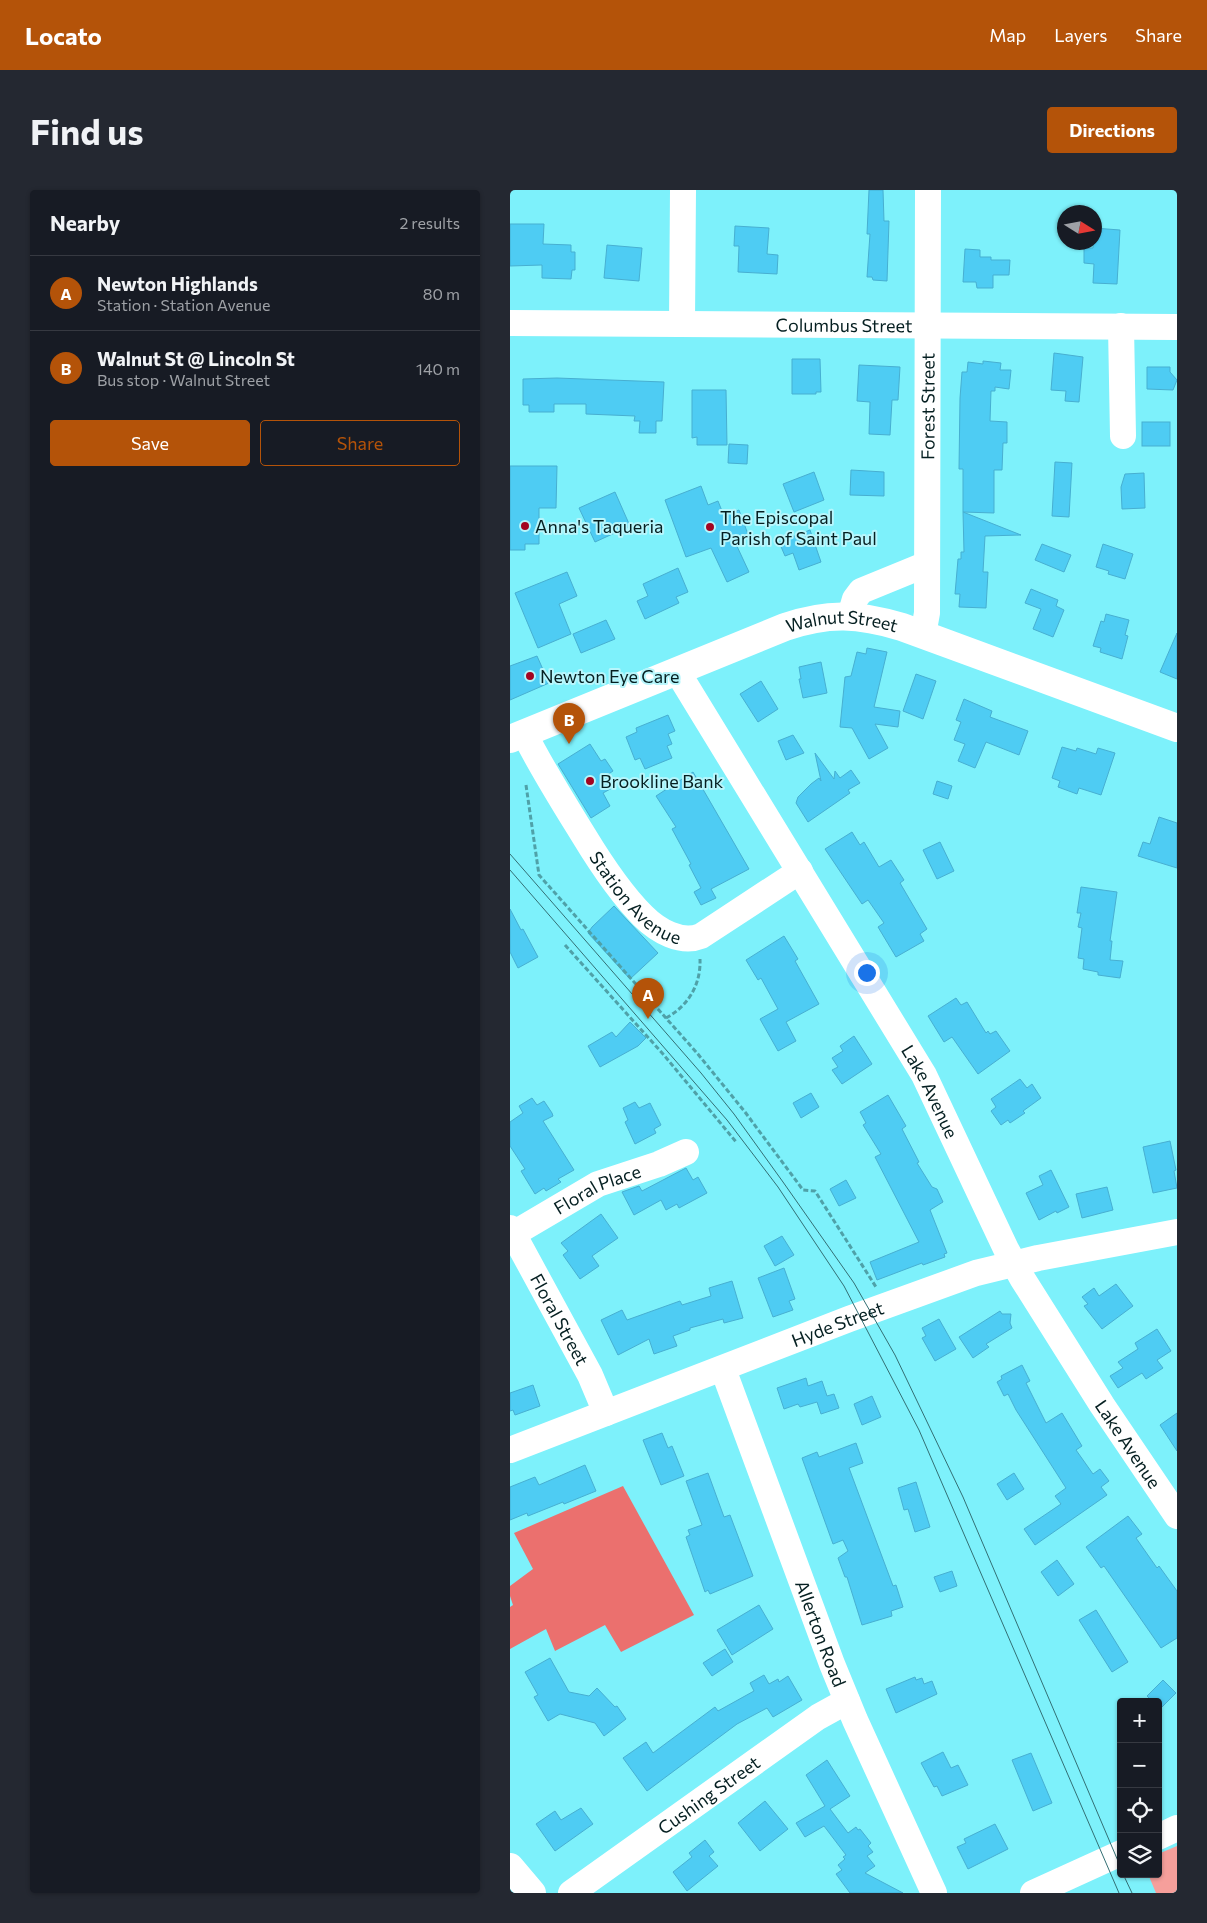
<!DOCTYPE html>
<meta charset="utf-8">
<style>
:root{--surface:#171b24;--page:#242831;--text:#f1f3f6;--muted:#9ea1a6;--line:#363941;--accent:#b45309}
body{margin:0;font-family:Commissioner,sans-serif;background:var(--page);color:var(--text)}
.controls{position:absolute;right:15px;bottom:15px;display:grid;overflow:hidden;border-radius:5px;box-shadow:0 1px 4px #0004}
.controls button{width:45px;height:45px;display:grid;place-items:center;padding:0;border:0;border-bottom:1px solid var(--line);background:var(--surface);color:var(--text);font:25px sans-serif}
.compass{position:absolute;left:547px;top:15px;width:45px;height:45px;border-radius:50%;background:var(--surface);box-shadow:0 1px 4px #0004;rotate:101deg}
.you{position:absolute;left:356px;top:782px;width:18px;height:18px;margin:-12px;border:4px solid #fff;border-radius:50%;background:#1a73e8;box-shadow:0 0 0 8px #1a73e833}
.badge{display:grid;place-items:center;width:32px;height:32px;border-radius:50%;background:var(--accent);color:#fff;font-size:16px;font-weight:700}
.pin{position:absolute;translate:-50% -41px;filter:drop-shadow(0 1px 2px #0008)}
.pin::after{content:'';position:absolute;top:26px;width:18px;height:15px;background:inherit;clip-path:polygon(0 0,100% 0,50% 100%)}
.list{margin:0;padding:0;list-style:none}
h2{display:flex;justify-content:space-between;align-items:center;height:65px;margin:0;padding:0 20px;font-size:21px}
h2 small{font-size:16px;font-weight:400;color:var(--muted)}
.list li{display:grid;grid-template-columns:32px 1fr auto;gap:15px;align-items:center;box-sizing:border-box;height:75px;padding:0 20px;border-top:1px solid var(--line)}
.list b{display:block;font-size:19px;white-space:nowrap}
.list p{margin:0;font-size:16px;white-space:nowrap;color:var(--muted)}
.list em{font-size:16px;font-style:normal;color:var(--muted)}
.actions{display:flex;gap:10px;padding:15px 20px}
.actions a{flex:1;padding:11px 0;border:1px solid var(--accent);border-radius:5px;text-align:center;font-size:18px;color:var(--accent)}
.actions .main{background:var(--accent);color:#fff}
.icon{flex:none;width:28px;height:28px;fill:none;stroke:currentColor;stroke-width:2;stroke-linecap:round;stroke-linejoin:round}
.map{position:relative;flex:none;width:667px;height:1703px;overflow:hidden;border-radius:5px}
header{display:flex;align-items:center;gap:30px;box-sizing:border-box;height:70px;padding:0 25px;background:var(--accent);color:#fff}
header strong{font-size:24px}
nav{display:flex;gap:28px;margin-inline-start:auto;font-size:18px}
.intro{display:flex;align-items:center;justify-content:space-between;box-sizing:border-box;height:120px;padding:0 30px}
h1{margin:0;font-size:35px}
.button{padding:12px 22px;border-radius:5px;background:var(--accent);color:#fff;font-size:18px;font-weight:700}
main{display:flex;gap:30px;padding:0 30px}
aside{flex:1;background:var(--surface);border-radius:5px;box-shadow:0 1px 4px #0004}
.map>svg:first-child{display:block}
.green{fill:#f69f9b}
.forest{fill:#eb706e}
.building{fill:#4eccf3;stroke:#47afd1}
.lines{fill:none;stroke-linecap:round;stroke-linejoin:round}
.path{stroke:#4fa1a8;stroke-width:3;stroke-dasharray:5 2.5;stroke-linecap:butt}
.minor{stroke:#fff;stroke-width:26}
.major{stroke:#fff;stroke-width:28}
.tram{stroke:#336f74;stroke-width:1}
.poi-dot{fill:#a30521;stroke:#b7f6fc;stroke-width:2}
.labels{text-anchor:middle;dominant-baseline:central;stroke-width:4;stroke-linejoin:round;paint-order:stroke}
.street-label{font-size:18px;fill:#051f21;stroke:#b7f6fc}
.poi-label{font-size:18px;fill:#051f21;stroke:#b7f6fc;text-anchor:start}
</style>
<header>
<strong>Locato</strong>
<nav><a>Map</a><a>Layers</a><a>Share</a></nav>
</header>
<div class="intro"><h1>Find us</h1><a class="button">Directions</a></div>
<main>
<aside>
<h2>Nearby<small>2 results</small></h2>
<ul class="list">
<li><span class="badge">A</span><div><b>Newton Highlands</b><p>Station · Station Avenue</p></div><em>80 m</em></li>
<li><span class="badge">B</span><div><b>Walnut St @ Lincoln St</b><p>Bus stop · Walnut Street</p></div><em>140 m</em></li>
</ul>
<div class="actions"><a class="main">Save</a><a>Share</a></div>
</aside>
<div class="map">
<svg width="667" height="1703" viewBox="0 0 667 1703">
<rect width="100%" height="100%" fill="#7df1fb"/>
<path class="green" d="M 667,1656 L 667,1703 L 646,1703 L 638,1684 L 648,1684 L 648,1664 Z"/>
<path class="forest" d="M 113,1296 L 184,1425 L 111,1462 L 95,1435 L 45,1461 L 36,1439 L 0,1459 L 0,1417 L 3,1415 L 0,1406 L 0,1396 L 23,1379 L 4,1343 Z"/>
<g class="building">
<path d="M 359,0 L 373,0 L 374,31 L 379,31 L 377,91 L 363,90 L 362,87 L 357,87 L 360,44 L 357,44 Z"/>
<path d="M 0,34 L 34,34 L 33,54 L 61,55 L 61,62 L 65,62 L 65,80 L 62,80 L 61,89 L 32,88 L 32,75 L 0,76 Z"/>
<path d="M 225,36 L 259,38 L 257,64 L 268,65 L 267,84 L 228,82 L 229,56 L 224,56 Z"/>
<path d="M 584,38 L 610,40 L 607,94 L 583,93 L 584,74 L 574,73 L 574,58 L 583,58 Z"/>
<path d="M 97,55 L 132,58 L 129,91 L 94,88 Z"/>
<path d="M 455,59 L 470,60 L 470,67 L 481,67 L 481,70 L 500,70 L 499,85 L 483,85 L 483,98 L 467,98 L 466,92 L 453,92 Z"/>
<path d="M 544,163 L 573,167 L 569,212 L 555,211 L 556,201 L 541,200 Z"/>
<path d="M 282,169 L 310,169 L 311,202 L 306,202 L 306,204 L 282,204 Z"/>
<path d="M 473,171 L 491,173 L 490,180 L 501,180 L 499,199 L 485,197 L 485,201 L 481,201 L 480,231 L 497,232 L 497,253 L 493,253 L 492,280 L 484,280 L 484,323 L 453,322 L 453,279 L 449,279 L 450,208 L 452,182 L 457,182 L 458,172 L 473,174 Z"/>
<path d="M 349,175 L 390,177 L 388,210 L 382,210 L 380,245 L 359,244 L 360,212 L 347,211 Z"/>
<path d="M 637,177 L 660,177 L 660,182 L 667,190 L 663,200 L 637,199 Z"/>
<path d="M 47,188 L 154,192 L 152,231 L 146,231 L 146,243 L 129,243 L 130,231 L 124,231 L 125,226 L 76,224 L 76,214 L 44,214 L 44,222 L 19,222 L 19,215 L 13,215 L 13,189 Z"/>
<path d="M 182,200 L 216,200 L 217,255 L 187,255 L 187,247 L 182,248 Z"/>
<rect x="632" y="232" width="28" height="24"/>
<path d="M 219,254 L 238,255 L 237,274 L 218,273 Z"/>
<path d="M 545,272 L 562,273 L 559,327 L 542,326 Z"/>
<path d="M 0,276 L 47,276 L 46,318 L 29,318 L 29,354 L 15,354 L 15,360 L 0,360 Z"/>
<path d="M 341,280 L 374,282 L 374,306 L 340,305 Z"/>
<path d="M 304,282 L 314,310 L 284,322 L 273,294 Z"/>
<path d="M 634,283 L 635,318 L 612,319 L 611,297 L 615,284 Z"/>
<path d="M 191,296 L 198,315 L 208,311 L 214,326 L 229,320 L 239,347 L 225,352 L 239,382 L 217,392 L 201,358 L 176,367 L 155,310 Z"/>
<path d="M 105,302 L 120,336 L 85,352 L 69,318 Z"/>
<path d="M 453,322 L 511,345 L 475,346 L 473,382 L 478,382 L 476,418 L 449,417 L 450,404 L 445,404 L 448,369 L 451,369 L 451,362 L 454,362 Z"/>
<path d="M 300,340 L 311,372 L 289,380 L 283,363 L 275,366 L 269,352 Z"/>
<path d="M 532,354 L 561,365 L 554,382 L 525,370 Z"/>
<path d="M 593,354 L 623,364 L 615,389 L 598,384 L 599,381 L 586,377 Z"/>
<path d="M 168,378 L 178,402 L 166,407 L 169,413 L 135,429 L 127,411 L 138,406 L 133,394 Z"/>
<path d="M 57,382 L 67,406 L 49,414 L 61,444 L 28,458 L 5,403 Z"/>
<path d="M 521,399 L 548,410 L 546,416 L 554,420 L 543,447 L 523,439 L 531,419 L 515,413 Z"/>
<path d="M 596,424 L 619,430 L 615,445 L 618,446 L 612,469 L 590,462 L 591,458 L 583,456 L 591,431 L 594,432 Z"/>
<path d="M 96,430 L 105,449 L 71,463 L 63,444 Z"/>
<path d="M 667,443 L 667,489 L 650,482 Z"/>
<path d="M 357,458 L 377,462 L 364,517 L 390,521 L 388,537 L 365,534 L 378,558 L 359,569 L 342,538 L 330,537 L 335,487 L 341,486 L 347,462 L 356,464 Z"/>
<path d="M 27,466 L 39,493 L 0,510 L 0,476 Z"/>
<path d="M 311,472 L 317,503 L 293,508 L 289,489 L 291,489 L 289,477 Z"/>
<path d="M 406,484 L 426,491 L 413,529 L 393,521 Z"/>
<path d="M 251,491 L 268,519 L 248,532 L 230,504 Z"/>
<path d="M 454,509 L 482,521 L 480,527 L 518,541 L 509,565 L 476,552 L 465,578 L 448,571 L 455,554 L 444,550 L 451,532 L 446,530 Z"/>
<path d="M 158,525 L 165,541 L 158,544 L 162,554 L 157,556 L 162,568 L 135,579 L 130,568 L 125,570 L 116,547 L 127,542 L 126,538 Z"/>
<path d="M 283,545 L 294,563 L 276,570 L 268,551 Z"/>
<path d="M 80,554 L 91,571 L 95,569 L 103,581 L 97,585 L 104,597 L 93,603 L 100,616 L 81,628 L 48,574 Z"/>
<path d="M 552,557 L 566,561 L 567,558 L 586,564 L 588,558 L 605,563 L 591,605 L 569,598 L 567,604 L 548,597 L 550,591 L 542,588 Z"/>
<path d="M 305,563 L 324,589 L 325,581 L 330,588 L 341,580 L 350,593 L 338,600 L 340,603 L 298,632 L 286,613 L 288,607 L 301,594 L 309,588 L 311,591 Z"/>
<path d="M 183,582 L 239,679 L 201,699 L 206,708 L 191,715 L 184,702 L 191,698 L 179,675 L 181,674 L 162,639 L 166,637 L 146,606 Z"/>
<path d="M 427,591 L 442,596 L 438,609 L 423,604 Z"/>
<path d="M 649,627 L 667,633 L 667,678 L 628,666 L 633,652 L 640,654 Z"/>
<path d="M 342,642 L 350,655 L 354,652 L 369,677 L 381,670 L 394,690 L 390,693 L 417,739 L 410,744 L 414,751 L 386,767 L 368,737 L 374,733 L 358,710 L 352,714 L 315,659 Z"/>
<path d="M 430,652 L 444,681 L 427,689 L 413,660 Z"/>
<path d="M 571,697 L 607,702 L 600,751 L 602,751 L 600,770 L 613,771 L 610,788 L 588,785 L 588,782 L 573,779 L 574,769 L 568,768 L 572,738 L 568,737 L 571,723 L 567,723 Z"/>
<path d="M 104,716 L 148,763 L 120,789 L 78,743 L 82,737 Z"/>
<path d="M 0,719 L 11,740 L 13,739 L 28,767 L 8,778 L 0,762 Z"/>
<path d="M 274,746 L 288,769 L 285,771 L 309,814 L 276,832 L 286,851 L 268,861 L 250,829 L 268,819 L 251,788 L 248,790 L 236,770 Z"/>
<path d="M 446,808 L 451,815 L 457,812 L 476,843 L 478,841 L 480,844 L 486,841 L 500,861 L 468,884 L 442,847 L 434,852 L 418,826 Z"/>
<path d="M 120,832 L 136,848 L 128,856 L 90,877 L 78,856 L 102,842 L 106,847 Z"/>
<path d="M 344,846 L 362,874 L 332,894 L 322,880 L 328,877 L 322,868 L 333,861 L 330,856 Z"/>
<path d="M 510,889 L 517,898 L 522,894 L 531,908 L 513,921 L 515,923 L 500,933 L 498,930 L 491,935 L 481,921 L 486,917 L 481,909 Z"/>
<path d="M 301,903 L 309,917 L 291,928 L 283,913 Z"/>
<path d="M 378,905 L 396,936 L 392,939 L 409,972 L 407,973 L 422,997 L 427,999 L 433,1012 L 420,1020 L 437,1063 L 434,1064 L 435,1067 L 413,1075 L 412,1073 L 367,1090 L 360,1072 L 409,1052 L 365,967 L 371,964 L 353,935 L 356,933 L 350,922 Z"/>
<path d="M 22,908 L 27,915 L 34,911 L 42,923 L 43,926 L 33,931 L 64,980 L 48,989 L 51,992 L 36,1001 L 34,998 L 25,1004 L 11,981 L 15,979 L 0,956 L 0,932 L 13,923 L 9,916 Z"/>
<path d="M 125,912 L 129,918 L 140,913 L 151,935 L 144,939 L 146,943 L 125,954 L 115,932 L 118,930 L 113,918 Z"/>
<path d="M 660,951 L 666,980 L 664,981 L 667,998 L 643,1003 L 633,957 Z"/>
<path d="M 176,978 L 183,990 L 188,987 L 197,1003 L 169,1018 L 167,1014 L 156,1020 L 151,1010 L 124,1025 L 112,1002 L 129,996 L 132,1001 Z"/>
<path d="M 541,980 L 559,1017 L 547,1023 L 546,1021 L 529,1030 L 516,1003 L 533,995 L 529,986 Z"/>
<path d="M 336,990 L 346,1008 L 329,1016 L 320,999 Z"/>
<path d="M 597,997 L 603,1020 L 572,1028 L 566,1004 Z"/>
<path d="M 91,1024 L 108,1048 L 82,1066 L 89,1076 L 70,1089 L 53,1065 L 58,1061 L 51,1053 Z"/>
<path d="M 272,1046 L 284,1065 L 265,1076 L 254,1056 Z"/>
<path d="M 274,1078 L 285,1109 L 279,1111 L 283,1120 L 263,1127 L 248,1088 Z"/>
<path d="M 222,1091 L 233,1128 L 214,1133 L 213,1129 L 180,1138 L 180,1140 L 163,1146 L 167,1156 L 144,1164 L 139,1149 L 108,1165 L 91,1130 L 112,1120 L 117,1130 L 170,1111 L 172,1115 L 201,1106 L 199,1098 Z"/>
<path d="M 606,1094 L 623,1116 L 592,1139 L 574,1116 L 578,1114 L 572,1107 L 584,1098 L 589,1106 Z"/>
<path d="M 490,1121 L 492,1124 L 501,1124 L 500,1133 L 502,1138 L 476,1154 L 479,1157 L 463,1168 L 449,1147 Z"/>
<path d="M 429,1129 L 446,1159 L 425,1171 L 412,1148 L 416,1146 L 412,1138 Z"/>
<path d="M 647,1139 L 661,1161 L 647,1170 L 653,1178 L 636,1189 L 632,1183 L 608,1198 L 600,1186 L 613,1178 L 608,1172 L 628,1159 L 625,1153 Z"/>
<path d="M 512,1175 L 520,1191 L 516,1193 L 536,1233 L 552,1223 L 572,1256 L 566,1260 L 583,1284 L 590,1279 L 599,1291 L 591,1297 L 597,1305 L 525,1355 L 514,1339 L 551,1314 L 545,1306 L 556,1298 L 506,1220 L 498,1204 L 494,1206 L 487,1192 L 492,1189 L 491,1186 Z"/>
<path d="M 296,1188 L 298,1196 L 312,1191 L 317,1206 L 324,1204 L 329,1218 L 311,1224 L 307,1212 L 290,1217 L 288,1214 L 274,1219 L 267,1198 Z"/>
<path d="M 23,1195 L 30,1216 L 5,1225 L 3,1220 L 0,1221 L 0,1203 Z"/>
<path d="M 362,1206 L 371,1227 L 352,1235 L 344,1214 Z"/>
<path d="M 667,1223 L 667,1261 L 650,1235 Z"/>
<path d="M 152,1243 L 158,1258 L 162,1256 L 174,1286 L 151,1295 L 133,1250 Z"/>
<path d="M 346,1253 L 353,1273 L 339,1278 L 383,1396 L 386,1395 L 393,1417 L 381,1421 L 382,1426 L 352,1435 L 337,1387 L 335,1387 L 328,1368 L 338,1361 L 333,1350 L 323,1354 L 292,1268 L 307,1262 L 309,1267 Z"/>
<path d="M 75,1275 L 86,1301 L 54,1314 L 53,1312 L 18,1326 L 17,1323 L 0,1330 L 0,1297 L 25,1287 L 29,1295 Z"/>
<path d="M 198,1283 L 214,1327 L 220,1325 L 243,1386 L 200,1404 L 198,1400 L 195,1402 L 176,1347 L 180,1345 L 178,1340 L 192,1335 L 176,1291 Z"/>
<path d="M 504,1283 L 514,1299 L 497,1310 L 487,1294 Z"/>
<path d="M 406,1292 L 420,1337 L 405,1342 L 398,1319 L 394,1320 L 388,1298 Z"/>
<path d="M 618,1326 L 632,1344 L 626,1348 L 647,1378 L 649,1376 L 667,1401 L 667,1448 L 651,1458 L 594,1376 L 591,1378 L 576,1357 Z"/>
<path d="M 547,1370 L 564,1394 L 548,1406 L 531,1382 Z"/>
<path d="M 442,1381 L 447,1396 L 430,1402 L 424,1387 Z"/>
<path d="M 249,1415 L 263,1439 L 222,1465 L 207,1440 Z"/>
<path d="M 586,1420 L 618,1472 L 602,1482 L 569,1430 Z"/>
<path d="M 215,1459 L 223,1472 L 202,1486 L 193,1473 Z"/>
<path d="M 40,1468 L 59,1502 L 79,1506 L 87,1498 L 105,1517 L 107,1516 L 116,1529 L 94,1546 L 85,1533 L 50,1524 L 38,1531 L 24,1507 L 28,1505 L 15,1482 Z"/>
<path d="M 254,1485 L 259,1494 L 268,1489 L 269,1492 L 278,1486 L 292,1510 L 263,1527 L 257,1518 L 227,1534 L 137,1601 L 113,1568 L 136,1552 L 143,1563 L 205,1517 L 208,1521 L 244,1501 L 240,1493 Z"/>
<path d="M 405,1487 L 406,1490 L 412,1488 L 414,1494 L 422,1491 L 427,1504 L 386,1523 L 376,1499 Z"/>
<path d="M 653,1490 L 666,1503 L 650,1519 L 648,1517 L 648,1512 L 643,1512 L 637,1506 Z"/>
<path d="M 433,1562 L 441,1578 L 448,1575 L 458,1595 L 432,1606 L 427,1596 L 424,1597 L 411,1573 Z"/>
<path d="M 521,1563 L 542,1613 L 523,1621 L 502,1570 Z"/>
<path d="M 317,1570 L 340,1606 L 320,1619 L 338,1643 L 346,1637 L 348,1640 L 350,1639 L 361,1653 L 358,1656 L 363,1662 L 357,1666 L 365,1676 L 355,1683 L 393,1703 L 340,1703 L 326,1684 L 332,1680 L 328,1675 L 335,1669 L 333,1667 L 336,1665 L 314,1636 L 295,1647 L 286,1633 L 315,1616 L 296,1585 Z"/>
<path d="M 255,1611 L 278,1639 L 250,1661 L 228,1633 Z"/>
<path d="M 71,1618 L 83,1634 L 45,1661 L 26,1634 L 45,1621 L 51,1630 Z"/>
<path d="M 485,1634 L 498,1659 L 458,1679 L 447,1657 L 456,1653 L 454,1649 Z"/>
<path d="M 195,1650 L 204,1662 L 199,1666 L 208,1676 L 177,1701 L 163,1682 L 182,1667 L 179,1663 Z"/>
</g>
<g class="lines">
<g class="path">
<path d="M 16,595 L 29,685 L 187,863 L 235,922 L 293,1000 L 305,1001 L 366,1097"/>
<path d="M 55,755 L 153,864 L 227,953"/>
<path d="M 156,828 C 178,816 191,795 190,769"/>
</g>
<g class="minor">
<path id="s1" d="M 0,133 L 667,137"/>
<path d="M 172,133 L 173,0"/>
<path d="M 611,136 L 613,246"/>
<path d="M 340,426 L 345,409 L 351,401 L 417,374"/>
<path id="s2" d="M 413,445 L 417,423 L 418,0"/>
<path id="s3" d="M 167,481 L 414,885 L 496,1059 L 512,1088 L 592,1215 L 667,1326"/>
<path id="s4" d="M 14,543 C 32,579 53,612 74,646 C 91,674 110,703 133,726 C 148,741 171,754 191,746 L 290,681"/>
<path id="s5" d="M 0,1038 L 80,1185 L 96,1223"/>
<path id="s6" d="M 3,1044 L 88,994 L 149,974 L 176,962"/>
<path id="s7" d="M 213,1179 L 322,1474 L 345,1530 L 424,1703"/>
<path id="s8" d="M 0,1260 L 339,1129 L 466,1083 L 528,1068 L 667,1042"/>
<path d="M 648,1647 L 667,1638"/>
<path id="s9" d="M 61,1703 L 308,1527 L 337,1511"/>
<path d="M 523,1703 L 611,1663"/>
</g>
<g class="major">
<path id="s10" d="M 0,549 L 275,437 C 319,422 349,424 392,437 L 667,538"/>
<path d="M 0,1677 L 22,1703"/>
</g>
<g class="tram">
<path d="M 0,664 L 191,883 L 224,924 L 273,992 L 344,1093 L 385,1165 L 453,1307 L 611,1678"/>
<path d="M 0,680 L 217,930 L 268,997 L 334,1096 L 409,1240 L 609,1703"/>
<path d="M 613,1684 L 622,1703"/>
</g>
</g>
<g class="poi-dot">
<circle cx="15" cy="336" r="5"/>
<circle cx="200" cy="337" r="5"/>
<circle cx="20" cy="486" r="5"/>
<circle cx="80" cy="591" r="5"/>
</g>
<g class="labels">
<g class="street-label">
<text stroke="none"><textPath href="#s1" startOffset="334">Columbus Street</textPath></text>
<text stroke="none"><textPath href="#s2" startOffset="229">Forest Street</textPath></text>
<text stroke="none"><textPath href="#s10" startOffset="355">Walnut Street</textPath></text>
<text stroke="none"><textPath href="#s4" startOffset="201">Station Avenue</textPath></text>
<text stroke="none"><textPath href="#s3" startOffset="491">Lake Avenue</textPath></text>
<text stroke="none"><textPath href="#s6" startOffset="96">Floral Place</textPath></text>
<text stroke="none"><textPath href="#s5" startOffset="104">Floral Street</textPath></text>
<text stroke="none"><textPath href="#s8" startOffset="351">Hyde Street</textPath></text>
<text stroke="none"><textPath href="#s3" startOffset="896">Lake Avenue</textPath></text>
<text stroke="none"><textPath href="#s7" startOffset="282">Allerton Road</textPath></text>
<text stroke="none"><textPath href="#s9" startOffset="169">Cushing Street</textPath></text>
</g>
<g class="poi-label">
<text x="210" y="327">The Episcopal<tspan x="210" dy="21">Parish of Saint Paul</tspan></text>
<text x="25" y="336">Anna's Taqueria</text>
<text x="30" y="486">Newton Eye Care</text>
<text x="90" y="591">Brookline Bank</text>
</g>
</g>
</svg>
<div class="controls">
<button>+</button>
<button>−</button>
<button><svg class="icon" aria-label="locate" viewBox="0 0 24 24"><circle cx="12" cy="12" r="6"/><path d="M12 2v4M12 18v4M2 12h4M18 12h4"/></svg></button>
<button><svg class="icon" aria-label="layers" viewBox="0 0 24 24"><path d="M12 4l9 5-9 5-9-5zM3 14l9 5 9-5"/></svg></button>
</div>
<svg class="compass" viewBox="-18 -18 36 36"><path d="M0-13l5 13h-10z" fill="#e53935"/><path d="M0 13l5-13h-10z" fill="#9ea1a6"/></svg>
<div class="you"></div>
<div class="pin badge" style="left:138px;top:829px">A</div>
<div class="pin badge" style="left:59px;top:554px">B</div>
</div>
</main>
